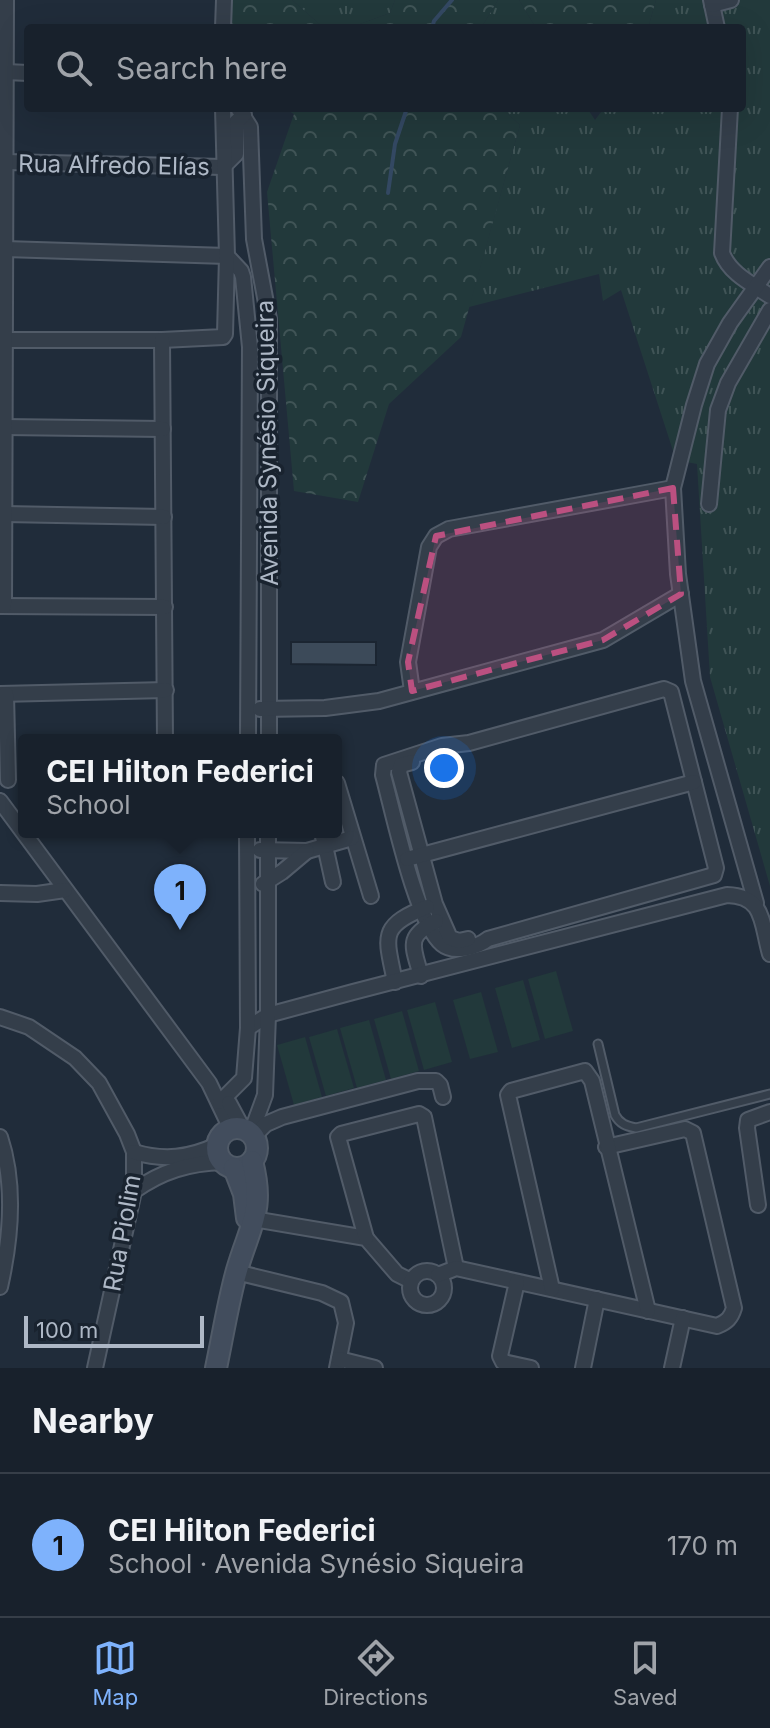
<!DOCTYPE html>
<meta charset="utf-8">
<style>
:root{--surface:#18212c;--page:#252e38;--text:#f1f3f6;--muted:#9fa3a9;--line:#363e48;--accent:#7eb2fc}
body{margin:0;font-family:Inter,sans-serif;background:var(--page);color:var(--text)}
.scale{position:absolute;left:24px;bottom:20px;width:180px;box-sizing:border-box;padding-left:8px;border:4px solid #aeb8c6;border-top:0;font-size:22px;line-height:28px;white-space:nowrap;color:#aeb8c6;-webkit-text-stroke:6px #19232f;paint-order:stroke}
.you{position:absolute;left:444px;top:768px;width:28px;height:28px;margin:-20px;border:6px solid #fff;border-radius:50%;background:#1a73e8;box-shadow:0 0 0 12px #1a73e833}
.badge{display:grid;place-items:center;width:52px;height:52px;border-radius:50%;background:var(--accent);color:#111;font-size:26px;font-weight:700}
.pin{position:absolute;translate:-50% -66px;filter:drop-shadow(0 2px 4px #0008)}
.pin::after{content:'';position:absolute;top:42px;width:28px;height:24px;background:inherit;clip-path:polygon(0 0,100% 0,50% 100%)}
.popup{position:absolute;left:18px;top:734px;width:324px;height:104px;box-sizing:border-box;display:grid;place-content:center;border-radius:8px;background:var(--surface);filter:drop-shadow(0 2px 6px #0005);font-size:26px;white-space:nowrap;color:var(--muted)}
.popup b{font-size:30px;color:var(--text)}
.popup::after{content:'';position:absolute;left:50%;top:100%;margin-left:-16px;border:16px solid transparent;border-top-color:var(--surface)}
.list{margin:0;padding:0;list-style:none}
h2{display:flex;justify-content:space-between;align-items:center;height:104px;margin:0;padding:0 32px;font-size:34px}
h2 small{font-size:26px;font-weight:400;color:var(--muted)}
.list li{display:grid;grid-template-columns:52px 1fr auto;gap:24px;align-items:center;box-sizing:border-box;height:144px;padding:0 32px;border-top:2px solid var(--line)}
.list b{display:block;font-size:30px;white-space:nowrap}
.list p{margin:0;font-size:26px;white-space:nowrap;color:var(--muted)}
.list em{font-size:26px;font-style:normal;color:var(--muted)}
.icon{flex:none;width:44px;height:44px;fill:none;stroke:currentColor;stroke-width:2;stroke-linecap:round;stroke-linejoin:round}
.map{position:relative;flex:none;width:770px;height:1368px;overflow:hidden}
.search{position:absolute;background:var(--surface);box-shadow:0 8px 32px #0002;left:24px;right:24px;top:24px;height:88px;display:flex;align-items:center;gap:20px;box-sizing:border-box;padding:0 28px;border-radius:8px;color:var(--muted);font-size:30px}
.sheet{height:248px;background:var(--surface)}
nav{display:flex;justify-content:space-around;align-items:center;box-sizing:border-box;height:112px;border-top:2px solid var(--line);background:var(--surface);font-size:22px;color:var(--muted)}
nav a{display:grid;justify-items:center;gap:4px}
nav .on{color:var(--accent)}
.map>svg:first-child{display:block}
.grass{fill:url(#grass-tufts)}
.forest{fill:url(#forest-crowns)}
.pitch{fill:#22393b}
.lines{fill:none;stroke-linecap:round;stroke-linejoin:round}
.stream{stroke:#334862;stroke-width:4}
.building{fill:#3c4a59;stroke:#1b2531;stroke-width:2}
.lane-casing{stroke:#515b68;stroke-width:11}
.street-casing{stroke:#515b68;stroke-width:18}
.secondary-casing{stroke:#515b68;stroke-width:24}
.lane{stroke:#343e4a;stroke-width:7}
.street{stroke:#343e4a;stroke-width:14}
.secondary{stroke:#424d5d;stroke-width:20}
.marked{fill:#bb5080;fill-opacity:0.2;stroke:#bb5080;stroke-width:6;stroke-dasharray:16 10;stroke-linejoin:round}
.labels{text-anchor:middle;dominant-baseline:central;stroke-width:7;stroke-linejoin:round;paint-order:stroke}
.street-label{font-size:24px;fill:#aeb8c6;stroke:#19232f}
</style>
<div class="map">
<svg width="770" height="1368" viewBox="0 0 770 1368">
<defs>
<pattern id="grass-tufts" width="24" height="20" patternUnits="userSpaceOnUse" patternTransform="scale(2)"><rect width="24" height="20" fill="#22393b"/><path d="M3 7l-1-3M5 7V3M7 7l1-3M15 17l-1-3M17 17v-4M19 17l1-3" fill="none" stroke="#405456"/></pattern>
<pattern id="forest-crowns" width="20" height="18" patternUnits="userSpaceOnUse" patternTransform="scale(2)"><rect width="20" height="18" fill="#22393b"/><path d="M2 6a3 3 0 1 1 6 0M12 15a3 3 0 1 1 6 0" fill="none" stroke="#405456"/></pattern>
</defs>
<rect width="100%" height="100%" fill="#202c3a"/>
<g class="grass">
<path d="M 292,0 L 395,0 L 390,13 L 349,28 L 324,28 Z"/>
<path d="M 498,0 L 519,0 L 536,28 L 481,28 Z"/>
<path d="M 656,0 L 770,0 L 770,886 L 710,677 L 697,464 L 676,460 L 621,290 L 603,301 L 599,274 L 469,307 L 520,125 L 501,108 L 587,108 L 595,120 L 604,108 L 742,108 L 742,28 L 648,28 Z"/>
</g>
<g class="forest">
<path d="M 232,0 L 292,0 L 324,28 L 229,28 Z"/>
<path d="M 395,0 L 498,0 L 481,28 L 349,28 L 390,13 Z"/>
<path d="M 519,0 L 656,0 L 648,28 L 536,28 Z"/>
<path d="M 284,108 L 501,108 L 520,125 L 461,337 L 389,404 L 358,502 L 294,491 L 267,192 L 294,114 Z"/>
</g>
<g class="pitch">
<path d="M 556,971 L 573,1031 L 545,1039 L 528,979 Z"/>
<path d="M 523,980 L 540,1040 L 512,1048 L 495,988 Z"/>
<path d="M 481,992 L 498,1052 L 470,1059 L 453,1000 Z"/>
<path d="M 435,1002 L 452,1062 L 424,1070 L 407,1010 Z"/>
<path d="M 402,1011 L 419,1071 L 391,1079 L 374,1019 Z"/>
<path d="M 369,1020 L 386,1080 L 357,1088 L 340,1028 Z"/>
<path d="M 337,1029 L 354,1088 L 326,1096 L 309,1037 Z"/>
<path d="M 305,1037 L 322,1097 L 294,1105 L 277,1045 Z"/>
</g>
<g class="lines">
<g class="stream">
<path d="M 432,28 L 434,21 L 452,0"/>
<path d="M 388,193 L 395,144 L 407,108"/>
</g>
</g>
<path class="building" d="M 291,642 L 376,642 L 376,665 L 291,664 Z"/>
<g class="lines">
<defs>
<path id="lane" d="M 598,1044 L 615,1115 C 620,1124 626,1126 636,1128 L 770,1094"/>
<g id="street">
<path d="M 711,0 L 717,28"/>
<path d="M 712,5 L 731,0"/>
<path d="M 223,28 L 224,0"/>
<path d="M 6,72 L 28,73"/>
<path d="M 238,108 L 250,127 L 254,239 L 269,319 L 269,740"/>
<path d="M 730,108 L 722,253 C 730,274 752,284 770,296"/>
<path d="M 5,162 L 223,167 L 236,154 L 236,122 L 244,115"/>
<path d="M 5,249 L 227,256"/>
<path d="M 227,256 L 241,271 L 243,277 L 250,347 L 248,740"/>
<path d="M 5,340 L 162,340 L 223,337 L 225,334 L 227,256 L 223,108"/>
<path d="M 162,340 L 165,740"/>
<path d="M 4,427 L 163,429"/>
<path d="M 709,504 L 718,410 L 728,383 L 770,310"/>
<path d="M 4,514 L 164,517"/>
<path d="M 0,606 L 165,607"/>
<path d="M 4,606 L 6,0"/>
<path d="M 664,689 L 671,692 L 716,868 L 714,875 L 488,939 C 478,947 454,954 442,944 C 416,923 393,811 383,775 L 384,765 L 442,746 L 469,743 Z"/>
<path d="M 412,691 L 408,662 L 429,547 L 436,536 L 449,529 L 673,488"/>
<path d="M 0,694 L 166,690"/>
<path d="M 6,694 L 8,780"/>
<path d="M 260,709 L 325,708 L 379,701 L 603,640 L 681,594"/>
<path d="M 412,762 L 401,765 L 399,772 L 435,904 L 450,938 L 459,941 L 468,939"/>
<path d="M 337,783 L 371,896"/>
<path d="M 0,801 L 209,1083 L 231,1129"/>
<path d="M 322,832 L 333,882"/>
<path d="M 260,850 L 307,851 L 352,838"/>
<path d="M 407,859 L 694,782"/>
<path d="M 263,884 L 282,872 L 307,851"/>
<path d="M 0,893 L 37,894 L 65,890"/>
<path d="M 756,903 L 693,681 L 678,574 L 673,488 L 694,405 L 707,364 L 730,323 L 770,267"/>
<path d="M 421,976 C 413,946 405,937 436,921"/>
<path d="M 395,982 C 386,937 378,926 427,907"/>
<path d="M 0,1017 L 29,1027 L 75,1058 L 99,1083 L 127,1134 L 134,1152 L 134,1191 L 95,1368"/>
<path d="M 248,1028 L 268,1015 L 353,992 L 727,895 C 765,896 761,923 770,954"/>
<path d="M 220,1102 L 244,1078 L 248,1028 L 247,832"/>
<path d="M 229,1103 L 243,1129"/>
<path d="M 251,1133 L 265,1095 L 268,1015 L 268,832"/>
<path d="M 254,1136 L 266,1124 L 282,1117 L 418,1081 L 436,1081 L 440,1085 L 443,1097"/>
<path d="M 0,1137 C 16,1185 11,1238 0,1287"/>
<path d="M 134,1152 C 164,1161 189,1158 217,1145"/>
<path d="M 134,1191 C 162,1171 189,1163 223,1162"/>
<path d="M 758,1205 L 747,1128 L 748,1120 L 770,1112"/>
<path d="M 247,1218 L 366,1238 L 397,1274 L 411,1281"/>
<path d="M 366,1238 L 338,1137 L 341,1134 L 419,1114 L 424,1117 L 456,1268"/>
<circle cx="427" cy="1288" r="17"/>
<path d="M 236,1272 L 322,1293 L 341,1302 L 346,1323 L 337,1368"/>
<path d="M 438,1275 L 456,1268 L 717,1326 C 727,1322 731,1318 734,1308 L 693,1133 L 685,1129 L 606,1147"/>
<path d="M 517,1282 L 500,1356 L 503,1362 L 531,1368"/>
<path d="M 552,1289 L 508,1095 L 511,1091 L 585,1071 L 592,1081 L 648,1311"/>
<path d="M 339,1359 L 375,1368"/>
<path d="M 583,1368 L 597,1299"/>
<path d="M 672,1368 L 683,1318"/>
</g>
<g id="secondary">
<circle cx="237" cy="1148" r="20"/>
<path d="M 234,1168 L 244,1194 L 247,1218"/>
<path d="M 216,1368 C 223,1335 228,1302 237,1270 C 250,1225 265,1211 252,1161"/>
</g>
</defs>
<use href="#lane" class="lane-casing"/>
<use href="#street" class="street-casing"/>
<use href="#secondary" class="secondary-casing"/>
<use href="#lane" class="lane"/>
<use href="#street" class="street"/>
<use href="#secondary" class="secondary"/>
</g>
<path class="marked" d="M 673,488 L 681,594 L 603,640 L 412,691 L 408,662 L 436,536 Z"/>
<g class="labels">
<g class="street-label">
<text transform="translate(114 165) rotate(1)">Rua Alfredo Elías</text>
<text transform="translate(267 443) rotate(-91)">Avenida Synésio Siqueira</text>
<text transform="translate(122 1233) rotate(-80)">Rua Piolim</text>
</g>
</g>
</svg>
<div class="scale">100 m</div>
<div class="you"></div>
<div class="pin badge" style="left:180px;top:930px">1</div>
<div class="popup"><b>CEI Hilton Federici</b>School</div>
<div class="search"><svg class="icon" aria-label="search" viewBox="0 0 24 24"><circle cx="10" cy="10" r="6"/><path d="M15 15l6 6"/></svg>Search here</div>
</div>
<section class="sheet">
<h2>Nearby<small></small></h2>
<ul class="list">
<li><span class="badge">1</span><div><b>CEI Hilton Federici</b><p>School · Avenida Synésio Siqueira</p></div><em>170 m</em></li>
</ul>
</section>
<nav>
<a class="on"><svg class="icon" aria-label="map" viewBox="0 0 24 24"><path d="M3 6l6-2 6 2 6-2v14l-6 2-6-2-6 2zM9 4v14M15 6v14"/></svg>Map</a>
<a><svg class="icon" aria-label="directions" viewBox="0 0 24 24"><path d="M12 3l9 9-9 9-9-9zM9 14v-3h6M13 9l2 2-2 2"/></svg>Directions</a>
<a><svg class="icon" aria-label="saved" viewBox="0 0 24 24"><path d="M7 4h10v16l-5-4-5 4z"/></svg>Saved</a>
</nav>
